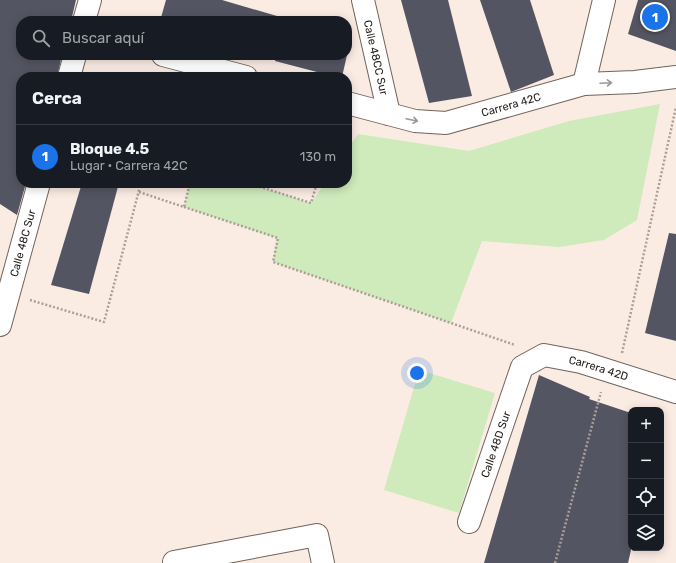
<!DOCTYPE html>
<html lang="es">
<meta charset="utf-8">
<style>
:root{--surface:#171b24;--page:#20242c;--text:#f1f3f6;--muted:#9ea1a6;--line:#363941;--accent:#1a73e8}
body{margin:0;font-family:Rubik,sans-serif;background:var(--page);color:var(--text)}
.controls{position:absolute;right:12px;bottom:12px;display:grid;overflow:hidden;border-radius:8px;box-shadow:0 2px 10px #0003}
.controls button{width:36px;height:36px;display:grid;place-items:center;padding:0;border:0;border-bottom:1px solid var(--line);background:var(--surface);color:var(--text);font:20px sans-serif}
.you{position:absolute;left:417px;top:373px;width:14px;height:14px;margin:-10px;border:3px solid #fff;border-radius:50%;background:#1a73e8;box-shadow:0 0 0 6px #1a73e833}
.badge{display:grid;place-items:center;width:26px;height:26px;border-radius:50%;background:var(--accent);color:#fff;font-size:13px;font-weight:700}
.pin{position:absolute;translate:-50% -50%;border:2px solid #fff;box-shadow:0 1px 4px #0006}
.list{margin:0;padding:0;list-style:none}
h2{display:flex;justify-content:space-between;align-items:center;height:52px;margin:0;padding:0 16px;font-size:17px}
h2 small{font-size:13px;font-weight:400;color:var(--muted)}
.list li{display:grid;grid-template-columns:26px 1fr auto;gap:12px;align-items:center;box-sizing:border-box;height:64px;padding:0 16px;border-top:1px solid var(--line)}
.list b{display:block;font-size:15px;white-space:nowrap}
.list p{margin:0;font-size:13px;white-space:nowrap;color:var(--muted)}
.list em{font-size:13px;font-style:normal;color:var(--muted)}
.icon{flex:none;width:22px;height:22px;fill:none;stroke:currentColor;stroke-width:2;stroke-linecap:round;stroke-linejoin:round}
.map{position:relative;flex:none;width:676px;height:563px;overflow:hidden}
.search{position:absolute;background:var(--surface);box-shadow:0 2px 10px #0003;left:16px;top:16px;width:336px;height:44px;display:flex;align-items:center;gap:10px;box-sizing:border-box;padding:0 14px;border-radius:16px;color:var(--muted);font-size:15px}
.panel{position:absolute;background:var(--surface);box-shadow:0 2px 10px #0003;left:16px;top:72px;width:336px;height:116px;border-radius:16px}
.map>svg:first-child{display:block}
.green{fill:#cfeabb}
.building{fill:#545562}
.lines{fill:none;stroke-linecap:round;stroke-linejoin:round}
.minor-casing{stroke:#70635c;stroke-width:24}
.path{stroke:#aa9f98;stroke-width:2.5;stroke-dasharray:2 2;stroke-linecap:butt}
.minor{stroke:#fff;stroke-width:22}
.oneway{stroke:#9b9897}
.labels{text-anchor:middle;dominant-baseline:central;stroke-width:4;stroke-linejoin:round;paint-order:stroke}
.street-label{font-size:11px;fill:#201b18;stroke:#fffcfa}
</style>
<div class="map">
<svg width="676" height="563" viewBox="0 0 676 563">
<rect width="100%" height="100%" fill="#fbece3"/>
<g class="green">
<path d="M 660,104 L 637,220 L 604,240 L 559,247 L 482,241 L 451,323 L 273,262 L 277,238 L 184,207 L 190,183 L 248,183 L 311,203 L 325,183 L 347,183 L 347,150 L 358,134 L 469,151 L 569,121 Z"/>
<path d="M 419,370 L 495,393 L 459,513 L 384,490 Z"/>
</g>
<g class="building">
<path d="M 0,0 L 76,0 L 71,21 L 21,21 L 21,55 L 62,55 L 57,77 L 21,77 L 21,183 L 26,183 L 17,215 L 0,204 Z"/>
<path d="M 166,0 L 222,0 L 277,16 L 277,21 L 160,21 Z"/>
<path d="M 401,0 L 448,0 L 472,96 L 429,103 Z"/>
<path d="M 480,0 L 530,0 L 554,75 L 511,92 Z"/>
<path d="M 638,0 L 676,0 L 676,51 L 628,34 Z"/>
<path d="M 276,55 L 347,55 L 342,77 L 336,77 L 275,61 Z"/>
<path d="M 82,183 L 119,183 L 89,294 L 51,285 Z"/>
<path d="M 669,233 L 676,234 L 676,341 L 645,333 Z"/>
<path d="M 539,375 L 590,397 L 589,399 L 631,413 L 631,550 L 628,563 L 484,563 Z"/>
</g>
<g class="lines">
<defs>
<g id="minor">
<path id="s1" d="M 363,0 L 389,114"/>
<path d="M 84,21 L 90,0"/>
<path d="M 163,55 L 246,77"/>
<path d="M 69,77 L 75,55"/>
<path d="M 584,84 L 604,0"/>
<path id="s2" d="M 347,103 L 415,121 L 446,123 L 584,84 L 635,82 L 676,77"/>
<path id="s3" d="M 0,325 L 39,183"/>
<path id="s4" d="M 469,522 L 522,367 L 544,355 L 581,362 L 676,392"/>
<path d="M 174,562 L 317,535 L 323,563"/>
</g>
</defs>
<use href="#minor" class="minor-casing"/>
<g class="path">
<path d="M 248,183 L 311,203 L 317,183"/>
<path d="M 139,192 L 184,207 L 190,183"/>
<path d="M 184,207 L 278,238 L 273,262 L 515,345"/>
<path d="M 30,300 L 104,322 L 141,183"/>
<path d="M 622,353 L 676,107"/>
<path d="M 555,563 L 601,392"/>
</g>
<use href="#minor" class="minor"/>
</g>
<defs><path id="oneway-shaft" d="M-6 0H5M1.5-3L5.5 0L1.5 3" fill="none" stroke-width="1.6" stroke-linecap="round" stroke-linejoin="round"/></defs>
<g class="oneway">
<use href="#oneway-shaft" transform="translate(606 83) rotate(-3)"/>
<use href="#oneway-shaft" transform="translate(412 120) rotate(12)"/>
</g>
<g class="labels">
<g class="street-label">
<text stroke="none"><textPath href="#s1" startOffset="59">Calle 48CC Sur</textPath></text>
<text stroke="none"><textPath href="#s2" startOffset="169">Carrera 42C</textPath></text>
<text stroke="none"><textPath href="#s3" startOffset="85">Calle 48C Sur</textPath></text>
<text stroke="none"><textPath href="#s4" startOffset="245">Carrera 42D</textPath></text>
<text stroke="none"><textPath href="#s4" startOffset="82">Calle 48D Sur</textPath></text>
</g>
</g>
</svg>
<div class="controls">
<button>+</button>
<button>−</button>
<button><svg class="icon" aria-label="locate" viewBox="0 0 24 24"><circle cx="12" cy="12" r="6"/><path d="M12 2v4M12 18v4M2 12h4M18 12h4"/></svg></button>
<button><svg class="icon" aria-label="layers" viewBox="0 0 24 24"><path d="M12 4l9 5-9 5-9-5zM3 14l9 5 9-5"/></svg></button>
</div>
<div class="you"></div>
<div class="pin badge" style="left:655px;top:17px">1</div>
<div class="search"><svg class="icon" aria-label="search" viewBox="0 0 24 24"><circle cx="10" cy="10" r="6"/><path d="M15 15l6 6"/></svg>Buscar aquí</div>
<section class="panel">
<h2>Cerca<small></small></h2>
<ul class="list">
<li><span class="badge">1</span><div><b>Bloque 4.5</b><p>Lugar · Carrera 42C</p></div><em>130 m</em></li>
</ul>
</section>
</div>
